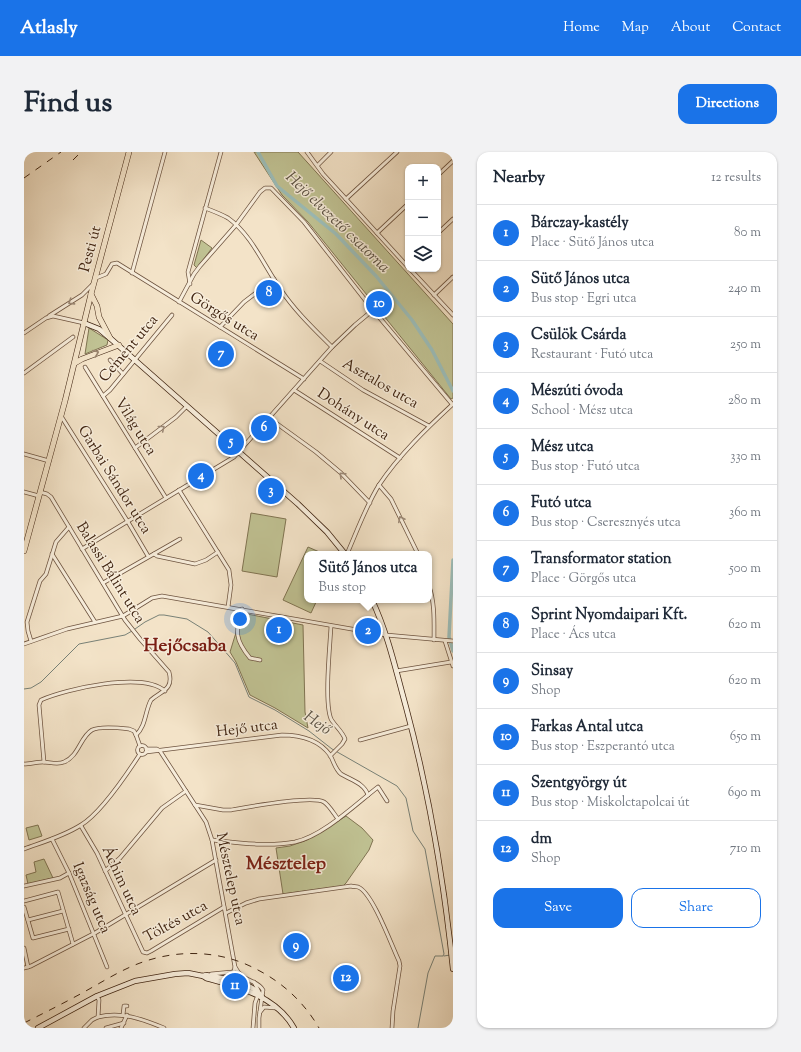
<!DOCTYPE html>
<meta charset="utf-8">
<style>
:root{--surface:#fff;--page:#f2f2f3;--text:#1f2937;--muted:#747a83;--line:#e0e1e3;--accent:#1a73e8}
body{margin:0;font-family:"Sorts Mill Goudy",serif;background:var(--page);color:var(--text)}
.controls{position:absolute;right:12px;top:12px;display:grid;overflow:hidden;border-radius:8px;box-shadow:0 1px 3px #0004}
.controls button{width:36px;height:36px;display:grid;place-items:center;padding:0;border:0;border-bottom:1px solid var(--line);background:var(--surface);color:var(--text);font:20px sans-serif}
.you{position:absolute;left:216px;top:467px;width:14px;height:14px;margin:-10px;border:3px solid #fff;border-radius:50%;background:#1a73e8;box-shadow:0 0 0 6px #1a73e833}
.badge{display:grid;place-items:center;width:26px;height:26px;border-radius:50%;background:var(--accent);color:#fff;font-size:13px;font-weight:700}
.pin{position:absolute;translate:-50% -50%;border:2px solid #fff;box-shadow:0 1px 4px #0006}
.popup{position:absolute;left:280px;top:399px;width:128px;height:52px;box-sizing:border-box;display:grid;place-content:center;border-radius:8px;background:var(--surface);filter:drop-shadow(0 1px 3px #0005);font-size:13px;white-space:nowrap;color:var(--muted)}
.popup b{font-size:15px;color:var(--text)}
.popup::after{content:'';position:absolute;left:50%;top:100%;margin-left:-8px;border:8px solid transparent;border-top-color:var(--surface)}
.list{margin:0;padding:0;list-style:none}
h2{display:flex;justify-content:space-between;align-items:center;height:52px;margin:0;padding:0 16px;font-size:17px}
h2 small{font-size:13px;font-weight:400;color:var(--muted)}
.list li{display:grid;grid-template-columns:26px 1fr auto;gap:12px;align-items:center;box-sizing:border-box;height:56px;padding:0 16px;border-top:1px solid var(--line)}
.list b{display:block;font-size:15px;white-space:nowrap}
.list p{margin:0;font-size:13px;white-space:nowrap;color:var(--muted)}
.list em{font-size:13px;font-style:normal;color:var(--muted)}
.actions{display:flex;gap:8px;padding:12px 16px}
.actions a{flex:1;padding:9px 0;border:1px solid var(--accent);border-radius:12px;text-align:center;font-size:14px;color:var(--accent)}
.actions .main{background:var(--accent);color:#fff}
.icon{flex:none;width:22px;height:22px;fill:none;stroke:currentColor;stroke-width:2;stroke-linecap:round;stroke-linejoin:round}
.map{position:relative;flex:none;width:429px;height:876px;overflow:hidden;border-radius:12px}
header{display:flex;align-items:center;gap:24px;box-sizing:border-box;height:56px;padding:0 20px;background:var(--accent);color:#fff}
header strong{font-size:19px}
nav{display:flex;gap:22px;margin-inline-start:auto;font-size:14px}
.intro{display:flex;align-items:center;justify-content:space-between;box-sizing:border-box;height:96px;padding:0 24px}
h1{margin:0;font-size:28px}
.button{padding:10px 18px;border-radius:12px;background:var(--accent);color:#fff;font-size:14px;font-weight:700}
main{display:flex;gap:24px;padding:0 24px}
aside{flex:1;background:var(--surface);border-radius:12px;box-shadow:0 1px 3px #0004}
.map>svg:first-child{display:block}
.green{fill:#c0c293;stroke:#807452}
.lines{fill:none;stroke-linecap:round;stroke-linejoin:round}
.stream{stroke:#788177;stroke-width:1}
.canal{stroke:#9cbeba;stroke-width:3.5}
.street-casing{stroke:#6e5440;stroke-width:4.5}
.secondary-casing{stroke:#412512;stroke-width:6}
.primary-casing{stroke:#412512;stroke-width:6}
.street{stroke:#f7eddb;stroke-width:3}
.secondary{stroke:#f7eddb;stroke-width:4.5}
.primary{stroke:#f3e3c8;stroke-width:5}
.rail{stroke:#412512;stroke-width:1;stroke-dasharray:7 7;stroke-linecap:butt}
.oneway{stroke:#9c8976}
.oneway2{stroke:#9a846d}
.labels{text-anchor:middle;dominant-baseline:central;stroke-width:3;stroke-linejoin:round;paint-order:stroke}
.street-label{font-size:15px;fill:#412512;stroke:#f7eddb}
.water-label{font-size:16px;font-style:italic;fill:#5c5344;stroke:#f7eddb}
.district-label{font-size:19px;font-weight:bold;fill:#7a1f14;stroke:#f7eddb}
</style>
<header>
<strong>Atlasly</strong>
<nav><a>Home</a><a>Map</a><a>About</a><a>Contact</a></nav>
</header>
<div class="intro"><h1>Find us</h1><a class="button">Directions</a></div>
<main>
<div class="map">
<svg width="429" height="876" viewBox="0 0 429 876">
<rect width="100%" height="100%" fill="#f3e3c8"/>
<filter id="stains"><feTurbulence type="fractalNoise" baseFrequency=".005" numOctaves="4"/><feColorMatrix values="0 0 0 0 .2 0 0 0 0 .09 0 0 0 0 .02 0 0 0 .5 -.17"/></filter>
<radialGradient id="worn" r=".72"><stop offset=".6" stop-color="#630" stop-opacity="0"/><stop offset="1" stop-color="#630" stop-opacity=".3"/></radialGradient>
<g class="green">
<path d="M 230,0 L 274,0 L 429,172 L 429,246 L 427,247 L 284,70 L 258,43 Z"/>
<path d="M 177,88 L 188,96 L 173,116 L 170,113 Z"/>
<path d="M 65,176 L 84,188 L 83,193 L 61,202 Z"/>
<path d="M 227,361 L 262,367 L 253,425 L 218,419 Z"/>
<path d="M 284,395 L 300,402 L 283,402 L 283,448 L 293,448 L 287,461 L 259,448 Z"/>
<path d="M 218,461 L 279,473 L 281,560 L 284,576 L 251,556 L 226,543 L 212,510 L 206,500 Z"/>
<path d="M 322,664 L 338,676 L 349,688 L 345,698 L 322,731 L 319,734 L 259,742 L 252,696 L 266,694 L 283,688 Z"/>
<path d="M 14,673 L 18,684 L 5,688 L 2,676 Z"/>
<path d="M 20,707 L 29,726 L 4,732 L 2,723 L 12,720 L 10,710 Z"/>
</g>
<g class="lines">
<g class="stream">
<path d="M 111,477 L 121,470 L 135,463 L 140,463 L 163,467 L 184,480 L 205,504 L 211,511 L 225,545 L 251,558 L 285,579 L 308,597 L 373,634 L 382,646 L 389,679 L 401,697 L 420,802 L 419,804 L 411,804 L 404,821 L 394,876"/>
<path d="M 0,537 L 7,536 L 17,530 L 55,492 L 101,483 L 108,479"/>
<path d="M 420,804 L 426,803"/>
</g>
<g class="canal">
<path d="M 234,0 L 253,34 L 312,82 L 352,124 L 388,168 L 408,198 L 429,239"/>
<path d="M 429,408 L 425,485 L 429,499"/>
</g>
<defs>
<g id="street">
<path d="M 283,0 L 299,22 L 322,47 L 384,115"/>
<path d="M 294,13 L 307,0"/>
<path d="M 414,23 L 429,9"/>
<path d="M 322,47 L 373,0"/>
<path d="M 181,56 C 189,59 197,62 204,66 C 228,83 240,114 257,138 C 271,159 290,177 308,195"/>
<path d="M 353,81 L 384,52"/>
<path d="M 414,81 L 429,67"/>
<path d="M 386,117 L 429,163"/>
<path d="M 108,121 L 141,0"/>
<path d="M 72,126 L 82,122 L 88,112 L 93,111 L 280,227"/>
<path d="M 166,132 L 164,120 L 197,0"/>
<path d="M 410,143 L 429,125"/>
<path d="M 155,150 L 170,122 L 176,114 L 212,73 L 236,40 L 241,36 L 247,36 L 280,70 L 349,158 L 428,252"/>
<path d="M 25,164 L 58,143 L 69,132"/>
<path d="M 196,175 L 220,150 L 250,127"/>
<path d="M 0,181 L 22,166 L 29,164 L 60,171"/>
<path d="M 86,208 L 99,222"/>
<path d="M 296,209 L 339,238 L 405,274"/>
<path d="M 61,215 L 142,346"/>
<path d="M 0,221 L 49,185"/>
<path d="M 270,238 L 376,306"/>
<path d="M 79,244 L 86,238 L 148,163"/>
<path d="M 37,264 L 104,370 L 124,404"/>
<path d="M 245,266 L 292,300 L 317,321 L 346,351"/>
<path d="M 111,296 L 152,265 L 163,254"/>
<path d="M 0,302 L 25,309"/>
<path d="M 355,333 L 367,347 L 394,402"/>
<path d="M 155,338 L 205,418 L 207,433 L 204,455"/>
<path d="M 0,340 L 15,344"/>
<path d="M 16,340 L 23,342 L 27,345 L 101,468 L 116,487 L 145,520 C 150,538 137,539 127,548 C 121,559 122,574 112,583 L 116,594"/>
<path d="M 58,397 L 210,305 L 308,195 L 331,173 L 349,158"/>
<path d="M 28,402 L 71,470"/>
<path d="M 130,402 L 133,404 L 171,412 L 182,408 L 194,400"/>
<path d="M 323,402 C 333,379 342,354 355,333 C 375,303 403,276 429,252"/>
<path d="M 79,431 L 156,387"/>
<path d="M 405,434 C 411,451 410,470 410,488"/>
<path d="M 218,457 C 211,479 211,488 226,506 L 236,508"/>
<path d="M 7,489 L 4,479 L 3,470 L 16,429 L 22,422 L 32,390 L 45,375"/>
<path d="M 421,489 L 429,514"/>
<path d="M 0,492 L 43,477 L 99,464 L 128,446 L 138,444 L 362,483 L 429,489"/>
<path d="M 372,519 L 427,510"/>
<path d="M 336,588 L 387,574"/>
<circle cx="118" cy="598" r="4.5"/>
<path d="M 122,597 L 133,597 L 136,599 L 182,670 L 188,688 L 211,815 C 219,831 233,827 239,838 L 235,866 L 235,876"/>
<path d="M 122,600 L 258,583 C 276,583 295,588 306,603 C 310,610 311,617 317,622 C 327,628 340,631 344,643"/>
<path d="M 306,604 L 318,592 L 321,587 C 318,579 311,574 307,567 C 300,550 306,494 307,474"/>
<path d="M 20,610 L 15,553 L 17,548 C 42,537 119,519 141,539"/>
<path d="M 0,612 C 6,612 13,610 19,610 C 25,610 34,613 40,610 C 55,604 56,585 68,578 C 76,574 96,576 105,577 L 110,579 L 112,583"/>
<path d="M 171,653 L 199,658 L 207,658 C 224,655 288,643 300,650 C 305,653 310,662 314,667"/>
<path d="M 57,674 L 73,701 L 119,800 L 123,801 L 127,799 L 200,755"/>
<path d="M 28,687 L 45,721 L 83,815"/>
<path d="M 188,688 C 215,691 244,695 271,690 C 299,684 332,652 354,635 L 363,649"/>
<path d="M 0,697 C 19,690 40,684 57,673 C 77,661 103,622 116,602"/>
<path d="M 81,719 L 96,706 L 138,656 L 162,639"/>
<path d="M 0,734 L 36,726 L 45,721"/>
<path d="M 0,749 L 34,740 L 49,792"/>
<path d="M 0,755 L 9,786 L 45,777"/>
<path d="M 202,761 L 222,751 L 235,747 L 327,734 C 330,735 333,734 336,736 C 350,745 367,792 375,809 L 376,814 L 369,859 L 368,876"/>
<path d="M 4,768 L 39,759"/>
<path d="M 0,796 L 4,815"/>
<path d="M 0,816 L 7,814 L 71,781 L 192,708"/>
<path d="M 187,822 L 208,820 L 210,819 L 211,815"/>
<path d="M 236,860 L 240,855 L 252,856"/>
<path d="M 99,863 L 100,854 L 103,854"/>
<path d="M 74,865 C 97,859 118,867 140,876"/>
<path d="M 60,876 L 68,868 L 74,865 L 75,848 L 73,844"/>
<path d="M 82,876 L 100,871"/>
<path d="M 97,876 L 103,863"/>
<path d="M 229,876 L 231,851 L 235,840 L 230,830"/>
</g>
<g id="secondary">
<path d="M 60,171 L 75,177 L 87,187 L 274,352 L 303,380 L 321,402"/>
<path d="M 348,448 C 364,482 372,519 382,555 C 405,641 420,728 429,817"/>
<path d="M 179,824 L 182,826 C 215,835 252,844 270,876"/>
<path d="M 14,876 L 73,844 L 111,829 L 151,822 L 164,821 L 179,824 L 182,823 C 199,826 228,830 238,845"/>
</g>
<g id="primary">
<path d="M 67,142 L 73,154 L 75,165 L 86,186"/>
<path d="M 51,211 L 58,207 L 95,193"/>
<path d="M 0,399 L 41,249 L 67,142 L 105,0"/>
</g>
</defs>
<use href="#street" class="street-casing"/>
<use href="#secondary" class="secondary-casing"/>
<use href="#primary" class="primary-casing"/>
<use href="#street" class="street"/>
<use href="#secondary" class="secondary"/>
<use href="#primary" class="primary"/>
<g class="rail">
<path d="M 49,8 L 57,0"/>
<path d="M 0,26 L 37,0"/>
<path d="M 0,871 C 20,861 40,851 60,840 C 78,830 97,818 116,811 C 154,797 196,798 232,817 C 258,830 280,850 295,876"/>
</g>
</g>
<defs><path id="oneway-chevron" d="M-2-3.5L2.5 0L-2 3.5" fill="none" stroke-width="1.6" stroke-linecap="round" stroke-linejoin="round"/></defs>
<g class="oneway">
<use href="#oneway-chevron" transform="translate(47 150) rotate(147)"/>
<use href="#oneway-chevron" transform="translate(138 276) rotate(-39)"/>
<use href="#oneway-chevron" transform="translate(318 323) rotate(-136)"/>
<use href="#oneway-chevron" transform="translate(377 367) rotate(-117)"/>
</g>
<use class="oneway2" href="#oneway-chevron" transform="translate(72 201) rotate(-21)"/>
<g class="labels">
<g class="street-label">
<text transform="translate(67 97) rotate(-75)">Pesti út</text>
<text transform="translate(200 165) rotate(32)">Görgős utca</text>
<text transform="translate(105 197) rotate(-50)">Cement utca</text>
<text transform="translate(356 232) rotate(30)">Asztalos utca</text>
<text transform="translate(329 263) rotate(33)">Dohány utca</text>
<text transform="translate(111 275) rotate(58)">Világ utca</text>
<text transform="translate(90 328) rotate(58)">Garbai Sándor utca</text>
<text transform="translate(86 421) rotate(58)">Balassi Bálint utca</text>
<text transform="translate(223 577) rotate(-7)">Hejő utca</text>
<text transform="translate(206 727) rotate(78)">Mésztelep utca</text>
<text transform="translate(97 729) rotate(65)">Áchim utca</text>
<text transform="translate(67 746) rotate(67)">Igazság utca</text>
<text transform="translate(152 770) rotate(-29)">Töltés utca</text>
</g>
<g class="water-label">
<text transform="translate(313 71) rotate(44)">Hejő elvezető csatorna</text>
<text transform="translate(293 572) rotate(35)">Hejő</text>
</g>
<g class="district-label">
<text x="161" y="494">Hejőcsaba</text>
<text x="262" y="712">Mésztelep</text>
</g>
</g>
<rect width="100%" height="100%" filter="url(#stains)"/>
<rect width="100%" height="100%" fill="url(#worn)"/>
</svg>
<div class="controls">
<button>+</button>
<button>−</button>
<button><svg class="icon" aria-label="layers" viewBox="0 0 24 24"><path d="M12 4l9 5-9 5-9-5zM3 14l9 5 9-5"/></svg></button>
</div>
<div class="you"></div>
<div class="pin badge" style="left:255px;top:478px">1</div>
<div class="pin badge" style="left:344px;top:479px">2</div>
<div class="popup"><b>Sütő János utca</b>Bus stop</div>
<div class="pin badge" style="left:247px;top:339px">3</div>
<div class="pin badge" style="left:177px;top:324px">4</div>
<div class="pin badge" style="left:207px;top:290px">5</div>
<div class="pin badge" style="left:240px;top:276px">6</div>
<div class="pin badge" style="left:197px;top:202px">7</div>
<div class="pin badge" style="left:245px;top:141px">8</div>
<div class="pin badge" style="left:272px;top:794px">9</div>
<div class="pin badge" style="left:355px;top:152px">10</div>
<div class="pin badge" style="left:211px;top:834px">11</div>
<div class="pin badge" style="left:322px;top:826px">12</div>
</div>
<aside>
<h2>Nearby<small>12 results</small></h2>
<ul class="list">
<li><span class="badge">1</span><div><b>Bárczay-kastély</b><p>Place · Sütő János utca</p></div><em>80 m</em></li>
<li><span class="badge">2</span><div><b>Sütő János utca</b><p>Bus stop · Egri utca</p></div><em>240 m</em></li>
<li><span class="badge">3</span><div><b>Csülök Csárda</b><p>Restaurant · Futó utca</p></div><em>250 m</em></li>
<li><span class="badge">4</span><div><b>Mészúti óvoda</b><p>School · Mész utca</p></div><em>280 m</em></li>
<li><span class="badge">5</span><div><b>Mész utca</b><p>Bus stop · Futó utca</p></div><em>330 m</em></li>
<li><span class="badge">6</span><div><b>Futó utca</b><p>Bus stop · Cseresznyés utca</p></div><em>360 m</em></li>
<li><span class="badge">7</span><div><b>Transformator station</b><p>Place · Görgős utca</p></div><em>500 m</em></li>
<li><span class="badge">8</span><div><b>Sprint Nyomdaipari Kft.</b><p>Place · Ács utca</p></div><em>620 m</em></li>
<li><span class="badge">9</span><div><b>Sinsay</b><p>Shop</p></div><em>620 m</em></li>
<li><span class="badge">10</span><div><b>Farkas Antal utca</b><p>Bus stop · Eszperantó utca</p></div><em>650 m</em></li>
<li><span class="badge">11</span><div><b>Szentgyörgy út</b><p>Bus stop · Miskolctapolcai út</p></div><em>690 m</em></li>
<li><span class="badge">12</span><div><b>dm</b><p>Shop</p></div><em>710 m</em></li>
</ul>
<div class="actions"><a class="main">Save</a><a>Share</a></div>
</aside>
</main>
